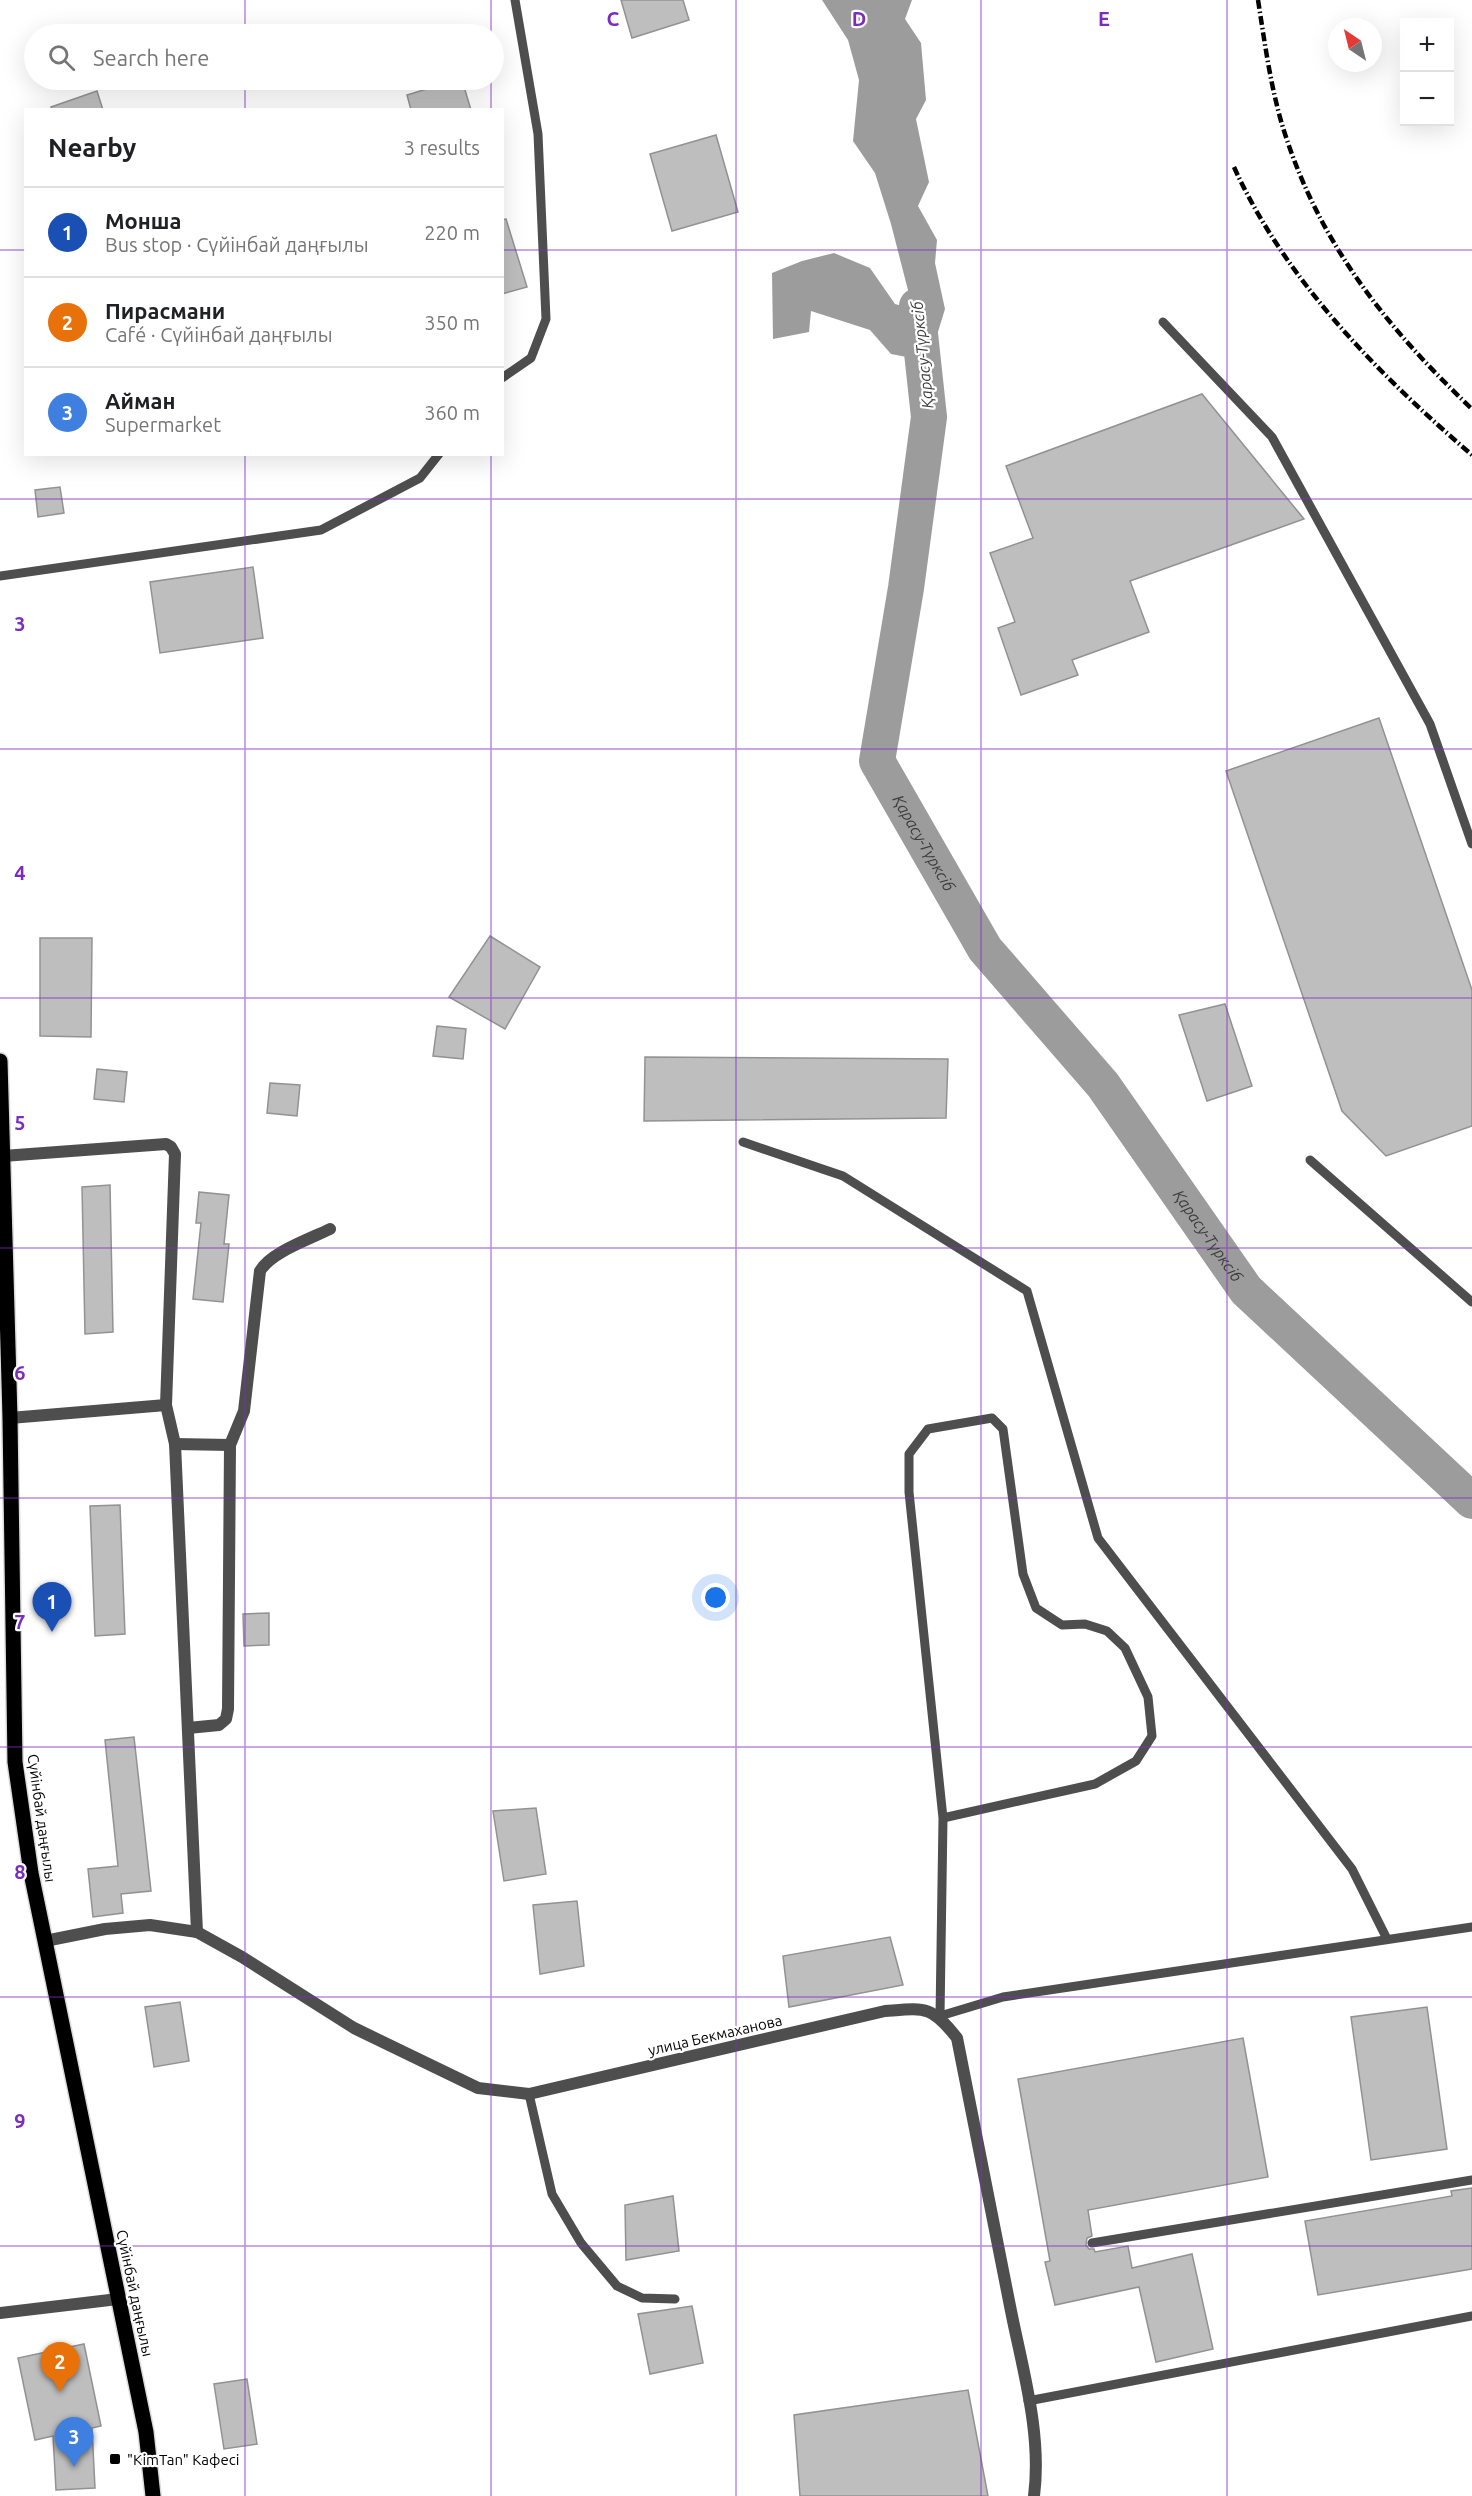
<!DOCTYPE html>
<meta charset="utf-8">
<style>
:root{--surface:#fff;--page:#f6f6f6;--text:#202124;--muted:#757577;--line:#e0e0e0;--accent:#000}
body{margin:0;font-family:Ubuntu,sans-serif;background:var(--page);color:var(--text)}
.controls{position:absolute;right:18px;top:18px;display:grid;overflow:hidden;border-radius:0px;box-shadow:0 6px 24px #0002}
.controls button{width:54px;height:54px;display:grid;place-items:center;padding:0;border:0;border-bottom:2px solid var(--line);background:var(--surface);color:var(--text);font:30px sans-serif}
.compass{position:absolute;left:1328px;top:18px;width:54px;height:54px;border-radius:50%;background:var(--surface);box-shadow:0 6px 24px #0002;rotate:325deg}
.you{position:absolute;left:716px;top:1598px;width:21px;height:21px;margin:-15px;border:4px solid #fff;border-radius:50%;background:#1a73e8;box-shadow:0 0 0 9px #1a73e833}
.badge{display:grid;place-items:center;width:39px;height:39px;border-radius:50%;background:var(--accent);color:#fff;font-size:20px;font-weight:700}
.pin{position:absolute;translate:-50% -50px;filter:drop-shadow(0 2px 3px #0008)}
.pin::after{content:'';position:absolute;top:32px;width:21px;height:18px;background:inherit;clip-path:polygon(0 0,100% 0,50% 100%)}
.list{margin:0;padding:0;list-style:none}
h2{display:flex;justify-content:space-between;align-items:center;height:78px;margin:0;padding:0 24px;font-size:26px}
h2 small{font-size:20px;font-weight:400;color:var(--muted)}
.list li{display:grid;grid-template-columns:39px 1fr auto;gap:18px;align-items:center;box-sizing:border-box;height:90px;padding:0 24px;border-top:2px solid var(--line)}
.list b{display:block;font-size:22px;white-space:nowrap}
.list p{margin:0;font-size:20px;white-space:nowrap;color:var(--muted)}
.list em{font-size:20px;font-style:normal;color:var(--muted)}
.icon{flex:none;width:33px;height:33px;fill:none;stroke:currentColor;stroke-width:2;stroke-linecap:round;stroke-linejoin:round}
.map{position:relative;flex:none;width:1472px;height:2496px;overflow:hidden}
.search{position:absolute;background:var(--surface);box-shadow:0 6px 24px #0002;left:24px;top:24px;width:480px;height:66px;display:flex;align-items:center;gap:15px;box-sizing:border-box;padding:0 21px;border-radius:33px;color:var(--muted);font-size:22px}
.panel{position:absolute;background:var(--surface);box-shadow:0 6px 24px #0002;left:24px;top:108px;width:480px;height:348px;border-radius:0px}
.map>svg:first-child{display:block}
.water{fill:#9c9c9c}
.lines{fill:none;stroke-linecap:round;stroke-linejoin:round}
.river{stroke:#9c9c9c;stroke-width:36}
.building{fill:#bebebe;stroke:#929292;stroke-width:1.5}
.primary-casing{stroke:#dbdbdb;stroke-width:18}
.service{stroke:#4e4e4e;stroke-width:9}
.minor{stroke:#4e4e4e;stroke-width:12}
.primary{stroke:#000;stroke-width:15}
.rail{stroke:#000;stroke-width:4.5;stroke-dasharray:9 3 1.5 3;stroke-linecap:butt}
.grid{fill:none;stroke:#7b2cbf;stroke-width:1.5;stroke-opacity:0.55}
.poi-dot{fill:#000;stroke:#fff;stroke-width:2}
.labels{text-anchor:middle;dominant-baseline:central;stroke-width:4.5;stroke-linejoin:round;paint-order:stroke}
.street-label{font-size:15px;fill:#000;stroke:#fff}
.poi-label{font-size:15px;fill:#000;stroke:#fff;text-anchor:start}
.water-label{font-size:16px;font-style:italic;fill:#3d3d3d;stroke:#fff}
.grid-label{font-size:20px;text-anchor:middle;font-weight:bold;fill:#7b2cbf;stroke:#fff;stroke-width:4.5;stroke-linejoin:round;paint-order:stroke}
</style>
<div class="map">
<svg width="1472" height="2496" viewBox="0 0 1472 2496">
<rect width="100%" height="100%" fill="#fff"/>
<path class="water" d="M 822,0 L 912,0 L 905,19 L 921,43 L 926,100 L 916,119 L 929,182 L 918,206 L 937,240 L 935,263 L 945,309 L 937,335 L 917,359 L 891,354 L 870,330 L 811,311 L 809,332 L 773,339 L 772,273 L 802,261 L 834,253 L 870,268 L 895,304 L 906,307 L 909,294 L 891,224 L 875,173 L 853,141 L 859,80 L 848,40 Z"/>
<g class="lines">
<path class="river" id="s1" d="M 917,306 L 929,417 L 906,588 L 877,761 L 985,949 L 1103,1085 L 1246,1290 L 1472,1501"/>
</g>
<g class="building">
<path d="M 621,0 L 683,0 L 689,20 L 632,38 Z"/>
<path d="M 456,80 L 462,80 L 471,110 L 411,110 L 407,95 Z"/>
<path d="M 97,91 L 103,110 L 52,110 L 51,107 Z"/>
<path d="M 716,135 L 738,212 L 672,231 L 650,154 Z"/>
<path d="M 506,219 L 527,287 L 502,294 L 502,220 Z"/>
<path d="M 1202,394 L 1304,519 L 1130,581 L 1149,632 L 1072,660 L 1078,675 L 1021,695 L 998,628 L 1015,622 L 990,553 L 1033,538 L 1006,466 Z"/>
<path d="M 60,487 L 64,513 L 38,517 L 35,490 Z"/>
<path d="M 253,567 L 263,638 L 160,653 L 150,582 Z"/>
<path d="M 1379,718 L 1472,990 L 1472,1126 L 1386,1156 L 1342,1111 L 1226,771 Z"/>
<path d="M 490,936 L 540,967 L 505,1029 L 449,997 Z"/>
<path d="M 40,938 L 92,938 L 91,1037 L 40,1036 Z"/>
<path d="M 1225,1004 L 1252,1086 L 1207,1101 L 1179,1015 Z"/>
<path d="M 437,1026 L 466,1029 L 463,1059 L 433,1056 Z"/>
<path d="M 645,1057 L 948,1059 L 946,1118 L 644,1121 Z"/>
<path d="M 97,1069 L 127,1072 L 124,1102 L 94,1099 Z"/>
<path d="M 270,1083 L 300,1085 L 297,1116 L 267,1113 Z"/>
<path d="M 110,1185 L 113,1332 L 85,1334 L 82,1187 Z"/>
<path d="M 199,1192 L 229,1195 L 224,1244 L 229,1244 L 223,1302 L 193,1299 L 201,1223 L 196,1223 Z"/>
<path d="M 120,1505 L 125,1634 L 95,1636 L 90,1506 Z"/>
<path d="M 269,1613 L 269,1645 L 244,1646 L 243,1614 Z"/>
<path d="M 134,1737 L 151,1891 L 121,1894 L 123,1913 L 93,1917 L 88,1869 L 118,1866 L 105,1740 Z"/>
<path d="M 536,1808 L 546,1874 L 504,1881 L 493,1811 Z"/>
<path d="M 577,1901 L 584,1966 L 540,1974 L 533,1905 Z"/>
<path d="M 890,1937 L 903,1985 L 789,2007 L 783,1956 Z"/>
<path d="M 180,2002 L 189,2061 L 154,2067 L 145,2007 Z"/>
<path d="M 1427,2007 L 1447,2149 L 1371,2160 L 1351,2017 Z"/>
<path d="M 1243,2038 L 1268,2177 L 1088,2210 L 1092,2236 L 1087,2238 L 1086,2245 L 1089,2249 L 1094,2249 L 1095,2252 L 1128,2246 L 1132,2268 L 1192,2254 L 1213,2349 L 1156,2362 L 1139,2287 L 1055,2305 L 1045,2262 L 1050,2261 L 1018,2079 Z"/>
<path d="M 1472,2188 L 1472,2269 L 1318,2295 L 1305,2221 L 1452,2196 L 1451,2191 Z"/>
<path d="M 673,2196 L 679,2251 L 626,2260 L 625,2205 Z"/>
<path d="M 692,2306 L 703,2363 L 650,2374 L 638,2314 Z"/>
<path d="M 84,2344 L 101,2426 L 92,2428 L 95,2488 L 56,2490 L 53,2436 L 35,2440 L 18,2358 Z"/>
<path d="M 247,2379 L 257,2444 L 224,2449 L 214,2384 Z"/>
<path d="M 968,2390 L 988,2496 L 800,2496 L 794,2415 Z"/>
</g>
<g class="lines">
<defs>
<path id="primary" d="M 0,1061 L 10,1418 L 15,1762 L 31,1873 L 146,2432 L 153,2496"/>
</defs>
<use href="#primary" class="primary-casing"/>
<g class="service">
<path d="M 1163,322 L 1272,437 L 1430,724 L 1472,844"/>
<path d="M 502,378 L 531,358 L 546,319 L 538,134 L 515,0"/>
<path d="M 0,576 L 321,530 L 420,478 L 439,454"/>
<path d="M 743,1142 L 843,1176 L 1027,1291 L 1098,1538 L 1352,1869 L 1387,1939"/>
<path d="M 1310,1160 L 1472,1302"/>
<path d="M 943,1818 L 1095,1784 L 1136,1761 L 1152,1736 L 1148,1697 L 1125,1648 L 1107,1631 L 1085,1624 L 1062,1625 L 1036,1608 L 1023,1574 L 1003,1429 L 992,1418 L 928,1429 L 909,1454 L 909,1492 L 943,1818 L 940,2016 L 1003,1997 L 1472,1927"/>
<path d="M 529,2094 L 552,2194 L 581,2243 L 617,2286 L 642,2298 L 675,2299"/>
<path d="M 1092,2243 L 1472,2180"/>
<path d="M 1028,2401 L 1472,2316"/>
</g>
<g class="minor">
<path d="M 3,1156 L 166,1144 L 171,1147 L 175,1154 L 166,1405"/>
<path d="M 10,1418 L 166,1405 L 175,1444 L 197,1932"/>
<path d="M 175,1444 L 230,1445 L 244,1411 L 260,1271 C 271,1252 310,1239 330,1229"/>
<path d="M 188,1728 L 219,1725 L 226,1719 L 228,1709 L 230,1445"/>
<path d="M 45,1941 L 105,1929 L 150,1925 L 197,1932 L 242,1957 L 354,2028 L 478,2088 L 529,2094 L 885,2011 C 925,2008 931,2005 957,2038 C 975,2129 993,2220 1011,2311 C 1023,2371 1042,2435 1034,2496"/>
<path d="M 0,2313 L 118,2299"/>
</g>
<use href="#primary" class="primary"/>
<g class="rail">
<path d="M 1258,0 C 1265,44 1271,91 1285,134 C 1321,246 1388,329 1472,409"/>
<path d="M 1234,167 C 1285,280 1379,375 1472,455"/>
</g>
</g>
<path class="grid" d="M 245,0 L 245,34M 491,0 L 491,34M 736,0 L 736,2496M 981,0 L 981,2496M 1227,0 L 1227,2496M 245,80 L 245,110M 491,80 L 491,110M 0,250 L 26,250M 502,250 L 1472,250M 245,454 L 245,2496M 491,454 L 491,2496M 0,499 L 1472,499M 0,749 L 1472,749M 0,998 L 1472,998M 0,1248 L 1472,1248M 0,1498 L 1472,1498M 0,1747 L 1472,1747M 0,1997 L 1472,1997M 0,2246 L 1472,2246"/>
<rect class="poi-dot" x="109" y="2453" width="12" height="12" rx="3"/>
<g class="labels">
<g class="street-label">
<text transform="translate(42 1818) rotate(82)">Сүйінбай даңғылы</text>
<text transform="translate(715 2035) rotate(-13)">улица Бекмаханова</text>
<text transform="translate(135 2293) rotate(78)">Сүйінбай даңғылы</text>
</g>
<g class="poi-label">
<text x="127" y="2459">"KimTan" Кафесі</text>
</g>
<g class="water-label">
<text transform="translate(922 355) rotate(-96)">Қарасу-Түрксіб</text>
<text stroke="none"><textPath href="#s1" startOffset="554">Қарасу-Түрксіб</textPath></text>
<text stroke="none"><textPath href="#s1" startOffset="1040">Қарасу-Түрксіб</textPath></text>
</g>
</g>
<g class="grid-label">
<text x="613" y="26">C</text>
<text x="859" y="26">D</text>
<text x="1104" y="26">E</text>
<text x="20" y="631">3</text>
<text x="20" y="880">4</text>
<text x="20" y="1130">5</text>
<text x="20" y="1380">6</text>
<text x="20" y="1629">7</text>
<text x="20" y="1879">8</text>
<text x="20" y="2128">9</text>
</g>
</svg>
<div class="controls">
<button>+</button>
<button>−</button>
</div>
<svg class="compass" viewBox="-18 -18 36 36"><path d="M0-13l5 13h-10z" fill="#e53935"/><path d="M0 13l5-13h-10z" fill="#757577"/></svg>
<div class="you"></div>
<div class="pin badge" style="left:52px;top:1632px;background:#1a4fb4">1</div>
<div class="pin badge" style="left:60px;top:2392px;background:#e8710a">2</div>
<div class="pin badge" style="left:74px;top:2467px;background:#3f7fe0">3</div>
<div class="search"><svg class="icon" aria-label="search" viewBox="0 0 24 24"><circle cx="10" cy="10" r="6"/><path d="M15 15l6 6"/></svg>Search here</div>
<section class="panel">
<h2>Nearby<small>3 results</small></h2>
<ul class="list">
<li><span class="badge" style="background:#1a4fb4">1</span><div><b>Монша</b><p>Bus stop · Сүйінбай даңғылы</p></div><em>220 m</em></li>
<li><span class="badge" style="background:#e8710a">2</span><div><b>Пирасмани</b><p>Café · Сүйінбай даңғылы</p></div><em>350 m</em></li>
<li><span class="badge" style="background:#3f7fe0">3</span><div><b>Айман</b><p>Supermarket</p></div><em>360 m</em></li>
</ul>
</section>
</div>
